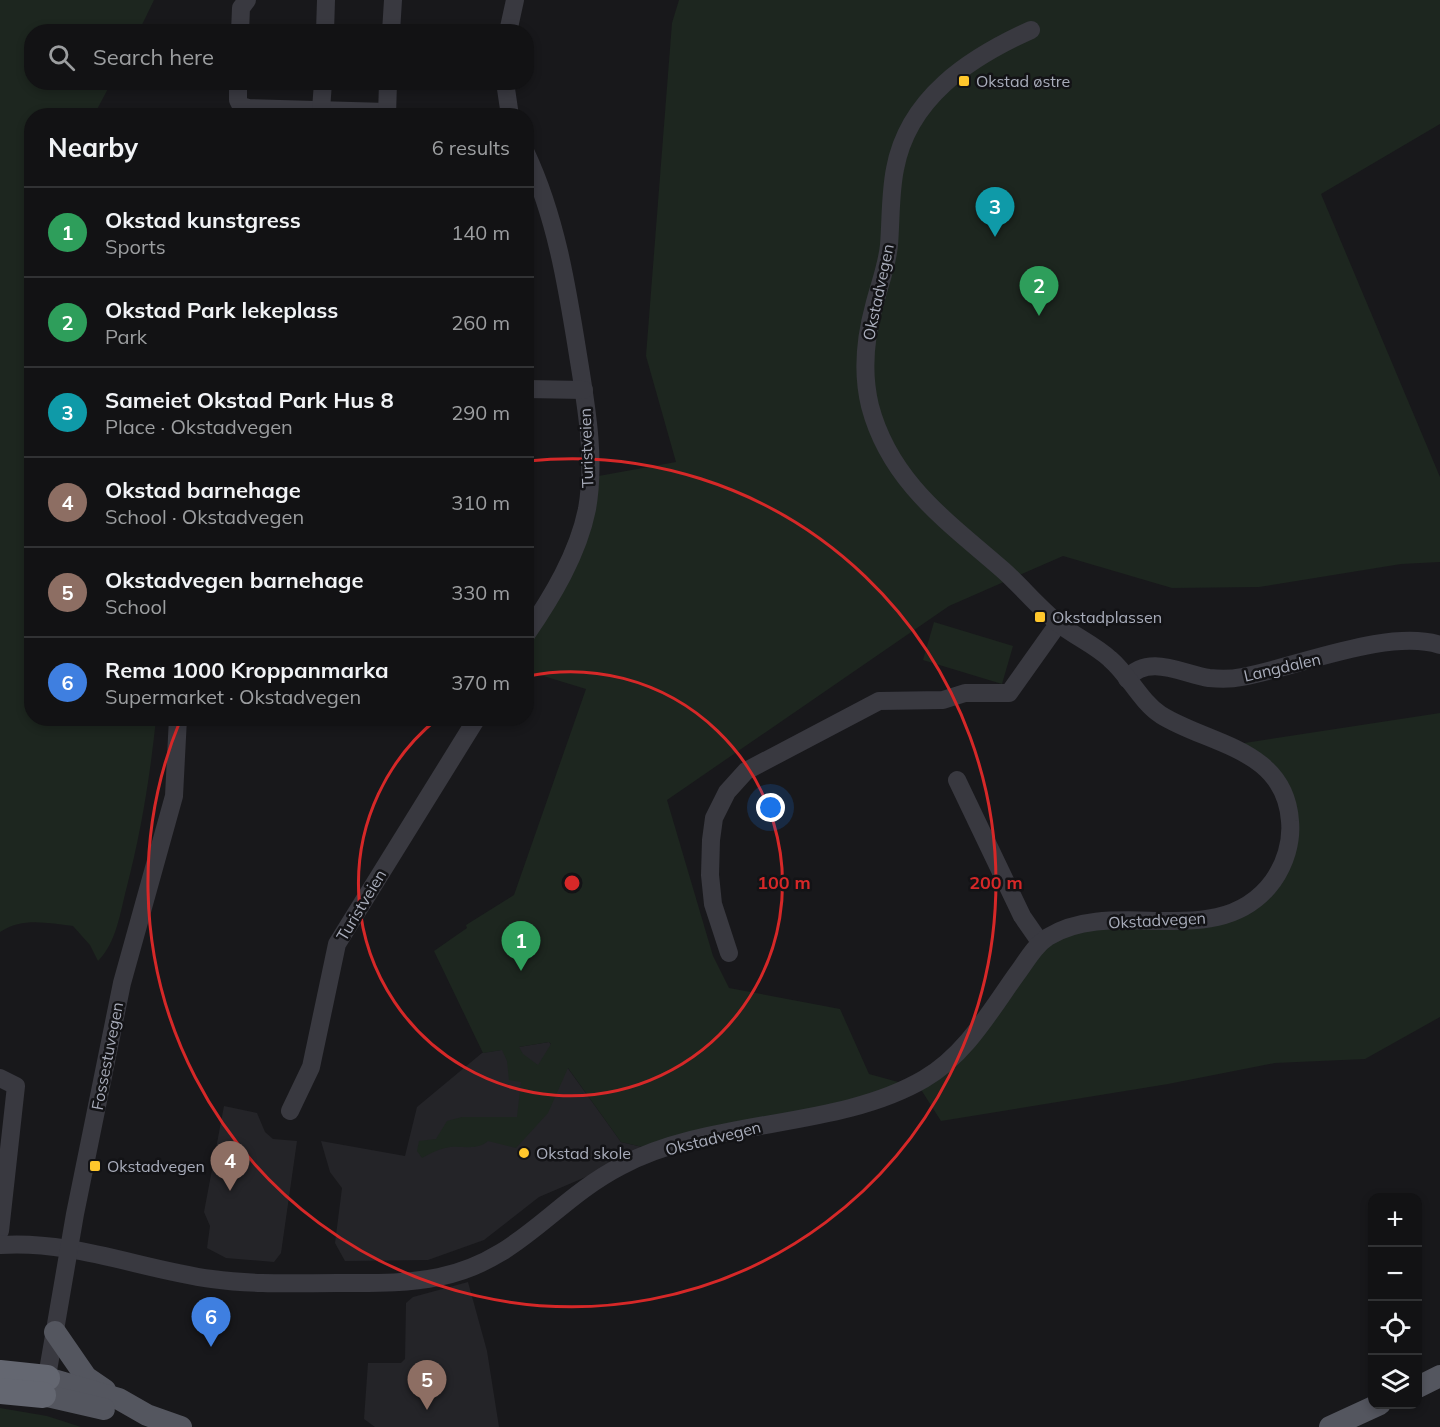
<!DOCTYPE html>
<meta charset="utf-8">
<style>
:root{--surface:#121214;--page:#1f2022;--text:#f1f3f6;--muted:#9c9ea0;--line:#313234;--accent:#0b8043}
body{margin:0;font-family:Mulish,sans-serif;background:var(--page);color:var(--text)}
.controls{position:absolute;right:18px;bottom:18px;display:grid;overflow:hidden;border-radius:12px;box-shadow:0 3px 9px #0003}
.controls button{width:54px;height:54px;display:grid;place-items:center;padding:0;border:0;border-bottom:2px solid var(--line);background:var(--surface);color:var(--text);font:30px sans-serif}
.you{position:absolute;left:771px;top:808px;width:21px;height:21px;margin:-15px;border:4px solid #fff;border-radius:50%;background:#1a73e8;box-shadow:0 0 0 9px #1a73e833}
.badge{display:grid;place-items:center;width:39px;height:39px;border-radius:50%;background:var(--accent);color:#fff;font-size:20px;font-weight:700}
.pin{position:absolute;translate:-50% -50px;filter:drop-shadow(0 2px 3px #0008)}
.pin::after{content:'';position:absolute;top:32px;width:21px;height:18px;background:inherit;clip-path:polygon(0 0,100% 0,50% 100%)}
.list{margin:0;padding:0;list-style:none}
h2{display:flex;justify-content:space-between;align-items:center;height:78px;margin:0;padding:0 24px;font-size:26px}
h2 small{font-size:20px;font-weight:400;color:var(--muted)}
.list li{display:grid;grid-template-columns:39px 1fr auto;gap:18px;align-items:center;box-sizing:border-box;height:90px;padding:0 24px;border-top:2px solid var(--line)}
.list b{display:block;font-size:22px;white-space:nowrap}
.list p{margin:0;font-size:20px;white-space:nowrap;color:var(--muted)}
.list em{font-size:20px;font-style:normal;color:var(--muted)}
.icon{flex:none;width:33px;height:33px;fill:none;stroke:currentColor;stroke-width:2;stroke-linecap:round;stroke-linejoin:round}
.map{position:relative;flex:none;width:1440px;height:1427px;overflow:hidden}
.search{position:absolute;background:var(--surface);box-shadow:0 3px 9px #0003;left:24px;top:24px;width:510px;height:66px;display:flex;align-items:center;gap:15px;box-sizing:border-box;padding:0 21px;border-radius:24px;color:var(--muted);font-size:22px}
.panel{position:absolute;background:var(--surface);box-shadow:0 3px 9px #0003;left:24px;top:108px;width:510px;height:618px;border-radius:24px}
.map>svg:first-child{display:block}
.built{fill:#242428}
.green{fill:#1d261f;fill-rule:evenodd}
.lines{fill:none;stroke-linecap:round;stroke-linejoin:round}
.minor{stroke:#393940;stroke-width:18}
.major{stroke:#54565f;stroke-width:22}
.highway{stroke:#646771;stroke-width:26}
.ring{fill:none;stroke:#d62828;stroke-width:3}
.poi-dot{fill:#ffc72c;stroke:#131316;stroke-width:2}
.labels{text-anchor:middle;dominant-baseline:central;stroke-width:5;stroke-linejoin:round;paint-order:stroke}
.poi-label{font-size:16px;fill:#a9adbb;stroke:#131316;text-anchor:start}
.street-label{font-size:16px;fill:#a9adbb;stroke:#131316}
.centre{fill:#d62828;stroke:#131316;stroke-width:3}
.ring-label{font-size:18px;text-anchor:middle;font-weight:bold;fill:#d62828;stroke:#131316;stroke-width:5;stroke-linejoin:round;paint-order:stroke}
</style>
<div class="map">
<svg width="1440" height="1427" viewBox="0 0 1440 1427">
<rect width="100%" height="100%" fill="#18181b"/>
<g class="built">
<path d="M 549,1042 L 621,1142 L 651,1149 L 539,1197 L 484,1240 L 428,1260 L 345,1261 L 335,1243 L 342,1188 L 330,1172 L 321,1141 L 405,1156 L 417,1107 L 482,1053 Z"/>
<path d="M 224,1106 L 257,1113 L 265,1132 L 273,1139 L 297,1141 L 281,1253 L 274,1262 L 226,1258 L 207,1248 L 210,1226 L 204,1212 Z"/>
<path d="M 468,1282 L 487,1351 L 499,1427 L 375,1427 L 364,1419 L 368,1363 L 401,1363 L 405,1359 L 406,1303 L 413,1297 Z"/>
</g>
<g class="green">
<path d="M 0,0 L 154,0 L 139,31 L 32,32 L 32,82 L 111,83 L 94,115 L 32,116 L 32,718 L 156,719 C 150,777 141,833 126,890 C 120,914 116,943 98,961 L 90,945 L 73,926 C 47,923 23,917 0,932 Z"/>
<path d="M 679,0 L 1440,0 L 1440,124 L 1321,194 L 1440,477 L 1440,562 L 1401,564 L 1259,587 L 1172,588 L 1063,556 L 949,606 L 667,800 L 713,956 L 729,988 L 840,1009 L 869,1074 L 920,1088 L 1034,944 L 1084,926 L 1243,913 L 1292,838 L 1282,797 L 1238,744 L 1440,713 L 1440,1017 L 1365,1059 L 1275,1063 L 1168,1084 L 941,1121 L 920,1088 L 651,1149 L 621,1142 L 568,1068 L 548,1113 L 516,1148 L 488,1141 C 475,1152 460,1144 445,1148 C 437,1150 429,1154 422,1158 L 417,1151 L 419,1141 L 436,1139 L 447,1121 L 462,1117 L 517,1117 L 521,1082 L 509,1080 L 507,1061 L 502,1050 L 483,1053 L 434,951 L 467,928 L 466,925 L 514,895 L 586,689 L 527,671 L 527,625 L 551,586 L 593,477 L 676,462 L 646,356 L 672,23 ZM 549,1042 L 551,1044 L 538,1065 L 523,1054 L 519,1047 Z"/>
<path d="M 934,622 L 1013,646 L 1002,684 L 923,660 Z"/>
<path d="M 0,1408 L 47,1416 L 81,1427 L 0,1427 Z"/>
</g>
<g class="lines">
<g class="minor">
<path d="M 240,32 L 241,8 L 247,0"/>
<path d="M 325,32 L 326,0"/>
<path d="M 391,32 L 393,0"/>
<path d="M 508,32 L 515,0"/>
<path d="M 238,82 L 238,100 L 241,106 L 248,108 L 387,112"/>
<path d="M 505,82 L 510,116"/>
<path d="M 321,110 L 323,82"/>
<path d="M 387,116 L 388,82"/>
<path d="M 526,153 C 556,217 567,286 578,355 C 586,405 596,458 587,509 C 578,554 552,597 526,635"/>
<path d="M 526,389 L 584,390"/>
<path d="M 1127,679 C 1148,653 1183,674 1209,678 C 1220,679 1232,679 1242,677 C 1297,667 1389,628 1440,645"/>
<path d="M 957,780 L 1022,916 L 1040,942"/>
<path d="M 729,953 L 713,904 L 710,875 L 711,840 L 714,818 L 727,792 L 746,771 L 879,701 L 943,700 L 965,693 L 1009,693 L 1058,624"/>
<path d="M 0,1078 L 16,1086 L 0,1231"/>
<path d="M 290,1111 L 311,1067 L 337,944 L 477,718"/>
<path d="M 0,1245 C 73,1240 140,1269 212,1279 C 254,1285 296,1283 338,1283 C 373,1283 405,1284 439,1277 C 519,1261 553,1201 621,1166 C 710,1118 837,1130 924,1079 C 965,1055 989,1013 1016,975 C 1026,962 1034,946 1048,937 C 1116,895 1219,955 1273,881 C 1285,864 1292,842 1290,821 C 1285,748 1209,745 1161,715 C 1140,701 1129,675 1110,659 C 1095,645 1074,636 1058,623 C 1038,607 1022,587 1003,570 C 947,521 890,482 870,406 C 862,373 865,339 874,306 C 879,286 887,266 889,245 C 891,220 890,194 895,169 C 908,98 969,58 1031,30"/>
<path d="M 45,1388 L 75,1214 L 122,983 L 174,796 L 178,718"/>
</g>
<g class="major">
<path d="M 55,1332 L 86,1377 L 105,1390"/>
<path d="M 47,1378 L 119,1399 L 147,1415 L 181,1427"/>
<path d="M 1418,1387 L 1440,1376"/>
<path d="M 43,1395 L 104,1409"/>
<path d="M 1330,1427 L 1380,1404"/>
</g>
<g class="highway">
<path d="M 0,1373 L 47,1378"/>
<path d="M 0,1391 L 43,1395"/>
</g>
</g>
<g class="ring">
<path d="M528 676A212 212 0 1 1 437 719"/>
<path d="M528 461A424 424 0 1 1 180 721"/>
</g>
<g class="poi-dot">
<rect x="958" y="75" width="12" height="12" rx="3"/>
<rect x="1034" y="611" width="12" height="12" rx="3"/>
<circle cx="524" cy="1153" r="6"/>
<rect x="89" y="1160" width="12" height="12" rx="3"/>
</g>
<g class="labels">
<g class="poi-label">
<text x="976" y="81">Okstad østre</text>
<text x="1052" y="617">Okstadplassen</text>
<text x="536" y="1153">Okstad skole</text>
<text x="107" y="1166">Okstadvegen</text>
</g>
<g class="street-label">
<text transform="translate(878 292) rotate(-78)">Okstadvegen</text>
<text transform="translate(586 448) rotate(-92)">Turistveien</text>
<text transform="translate(1282 667) rotate(-13)">Langdalen</text>
<text transform="translate(361 905) rotate(-59)">Turistveien</text>
<text transform="translate(1157 920) rotate(-3)">Okstadvegen</text>
<text transform="translate(107 1056) rotate(-79)">Fossestuvegen</text>
<text transform="translate(713 1138) rotate(-14)">Okstadvegen</text>
</g>
</g>
<circle cx="572" cy="883" r="9" class="centre"/>
<g class="ring-label">
<text x="784" y="889">100 m</text>
<text x="996" y="889">200 m</text>
</g>
</svg>
<div class="controls">
<button>+</button>
<button>−</button>
<button><svg class="icon" aria-label="locate" viewBox="0 0 24 24"><circle cx="12" cy="12" r="6"/><path d="M12 2v4M12 18v4M2 12h4M18 12h4"/></svg></button>
<button><svg class="icon" aria-label="layers" viewBox="0 0 24 24"><path d="M12 4l9 5-9 5-9-5zM3 14l9 5 9-5"/></svg></button>
</div>
<div class="you"></div>
<div class="pin badge" style="left:521px;top:971px;background:#2e9e5b">1</div>
<div class="pin badge" style="left:1039px;top:316px;background:#2e9e5b">2</div>
<div class="pin badge" style="left:995px;top:237px;background:#0f9aa8">3</div>
<div class="pin badge" style="left:230px;top:1191px;background:#8d6e63">4</div>
<div class="pin badge" style="left:427px;top:1410px;background:#8d6e63">5</div>
<div class="pin badge" style="left:211px;top:1347px;background:#3f7fe0">6</div>
<div class="search"><svg class="icon" aria-label="search" viewBox="0 0 24 24"><circle cx="10" cy="10" r="6"/><path d="M15 15l6 6"/></svg>Search here</div>
<section class="panel">
<h2>Nearby<small>6 results</small></h2>
<ul class="list">
<li><span class="badge" style="background:#2e9e5b">1</span><div><b>Okstad kunstgress</b><p>Sports</p></div><em>140 m</em></li>
<li><span class="badge" style="background:#2e9e5b">2</span><div><b>Okstad Park lekeplass</b><p>Park</p></div><em>260 m</em></li>
<li><span class="badge" style="background:#0f9aa8">3</span><div><b>Sameiet Okstad Park Hus 8</b><p>Place · Okstadvegen</p></div><em>290 m</em></li>
<li><span class="badge" style="background:#8d6e63">4</span><div><b>Okstad barnehage</b><p>School · Okstadvegen</p></div><em>310 m</em></li>
<li><span class="badge" style="background:#8d6e63">5</span><div><b>Okstadvegen barnehage</b><p>School</p></div><em>330 m</em></li>
<li><span class="badge" style="background:#3f7fe0">6</span><div><b>Rema 1000 Kroppanmarka</b><p>Supermarket · Okstadvegen</p></div><em>370 m</em></li>
</ul>
</section>
</div>
